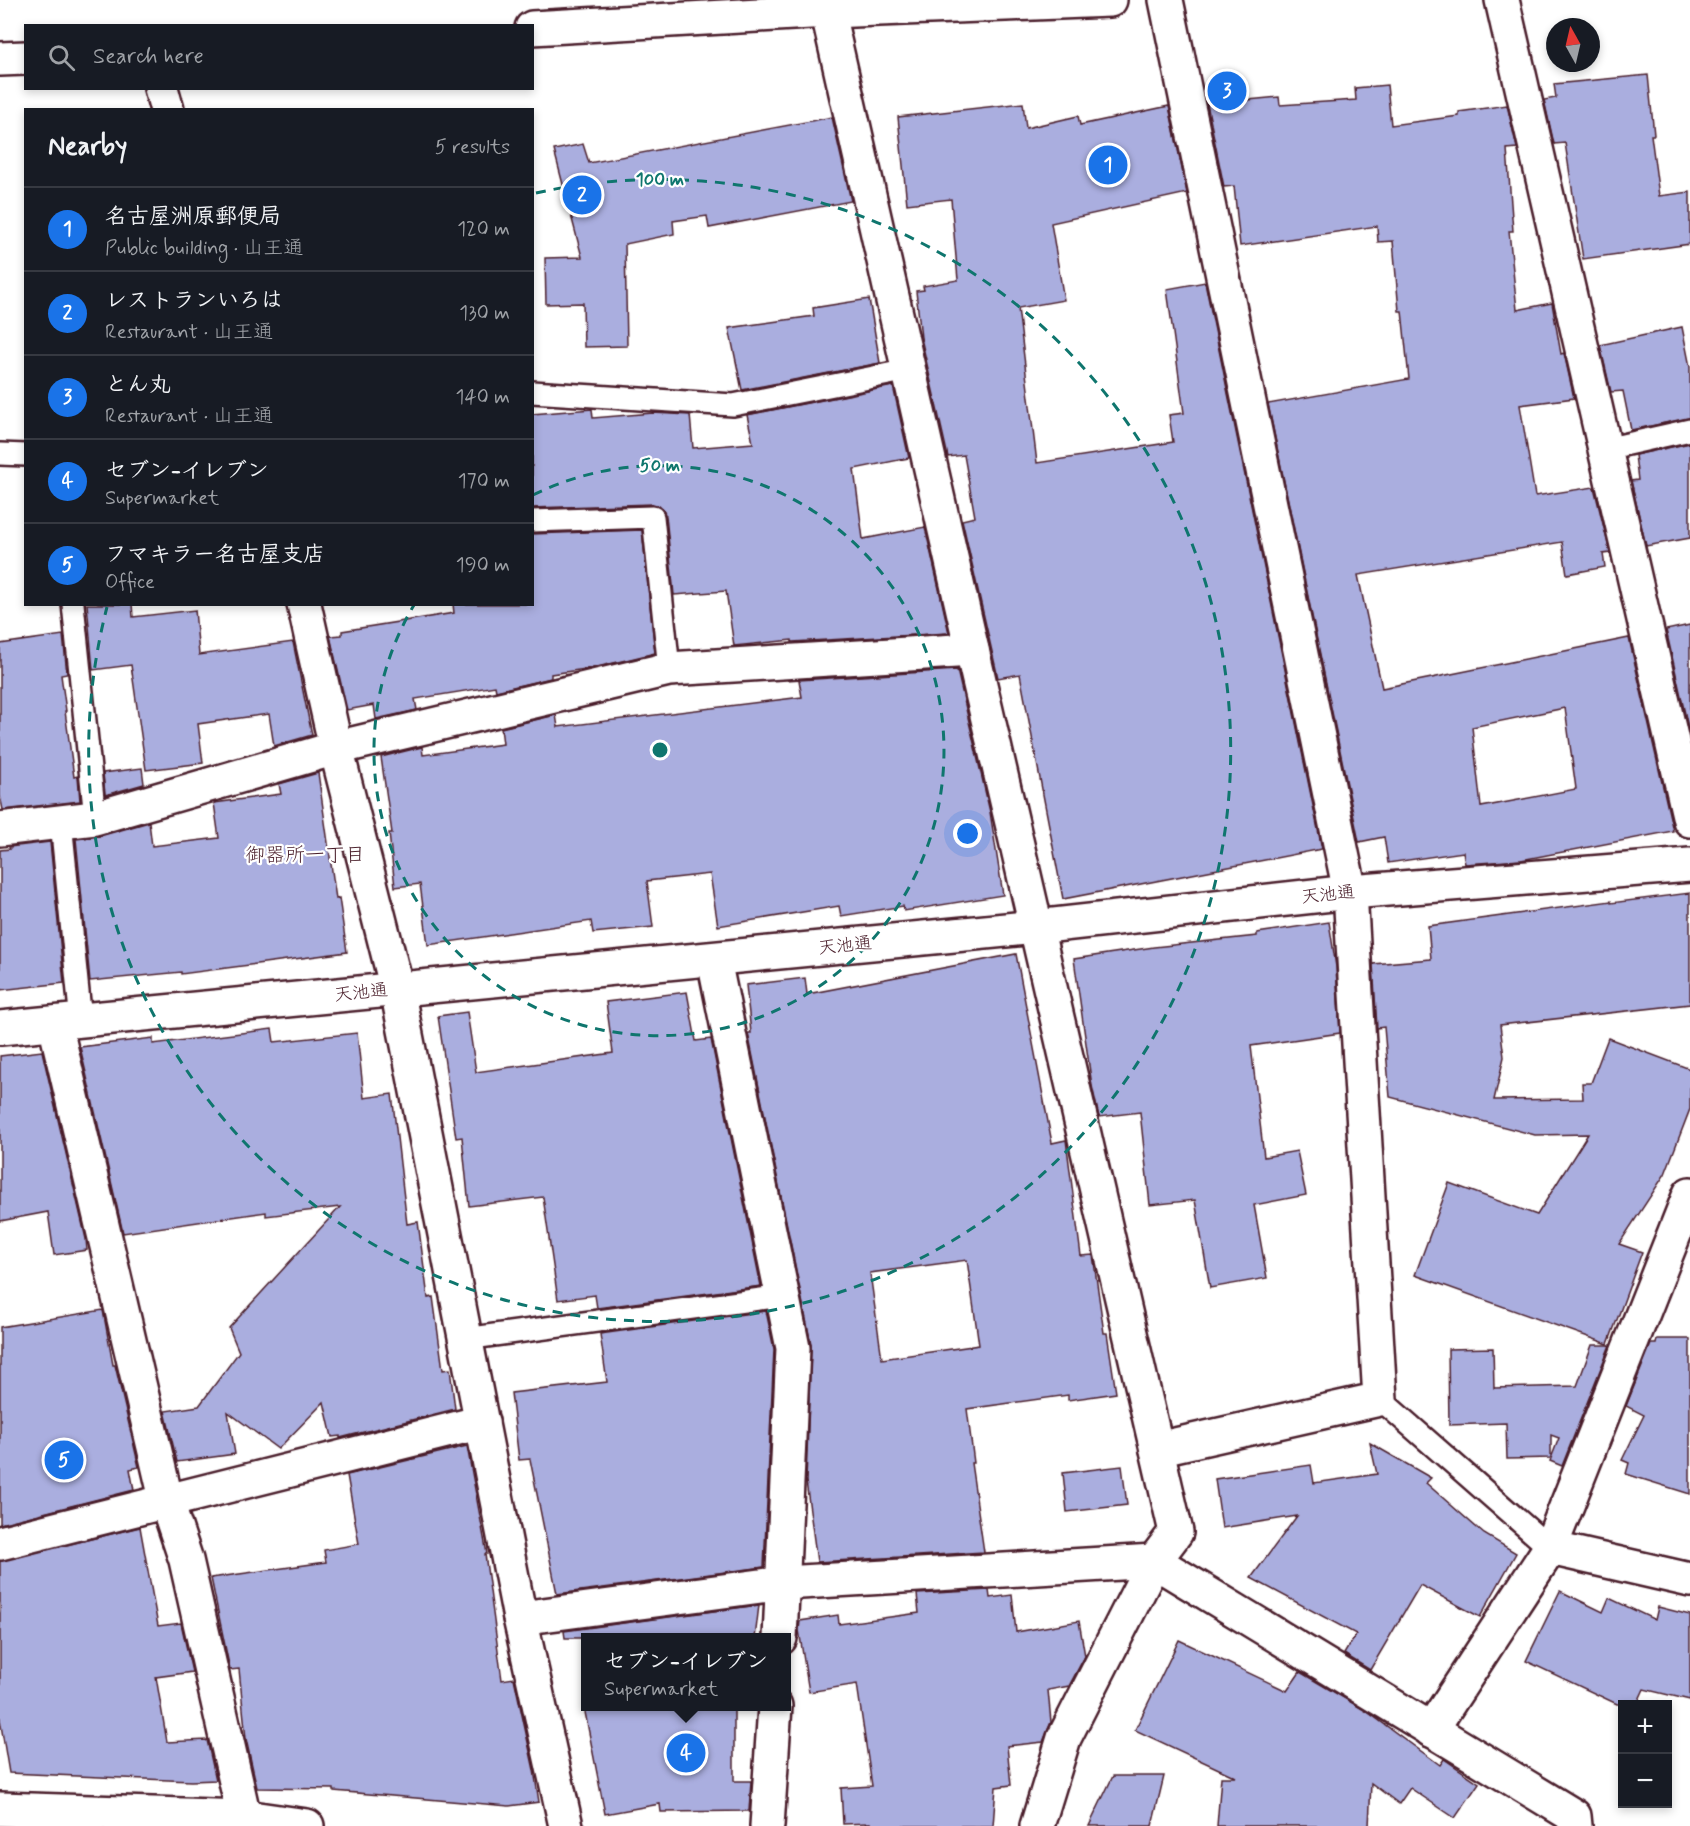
<!DOCTYPE html>
<meta charset="utf-8">
<style>
:root{--surface:#171b24;--page:#20242c;--text:#f1f3f6;--muted:#9ea1a6;--line:#363941;--accent:#1a73e8}
body{margin:0;font-family:Mynerve,"Klee One",sans-serif;background:var(--page);color:var(--text)}
.controls{position:absolute;right:18px;bottom:18px;display:grid;overflow:hidden;border-radius:0px;box-shadow:0 3px 9px #0003}
.controls button{width:54px;height:54px;display:grid;place-items:center;padding:0;border:0;border-bottom:2px solid var(--line);background:var(--surface);color:var(--text);font:30px sans-serif}
.compass{position:absolute;left:1546px;top:18px;width:54px;height:54px;border-radius:50%;background:var(--surface);box-shadow:0 3px 9px #0003;rotate:352deg}
.you{position:absolute;left:968px;top:834px;width:21px;height:21px;margin:-15px;border:4px solid #fff;border-radius:50%;background:#1a73e8;box-shadow:0 0 0 9px #1a73e833}
.badge{display:grid;place-items:center;width:39px;height:39px;border-radius:50%;background:var(--accent);color:#fff;font-size:20px;font-weight:700}
.pin{position:absolute;translate:-50% -50%;border:3px solid #fff;box-shadow:0 2px 6px #0006}
.popup{position:absolute;left:581px;top:1633px;width:210px;height:78px;box-sizing:border-box;display:grid;place-content:center;border-radius:0px;background:var(--surface);filter:drop-shadow(0 2px 4px #0005);font-size:20px;white-space:nowrap;color:var(--muted)}
.popup b{font-size:22px;color:var(--text)}
.popup::after{content:'';position:absolute;left:50%;top:100%;margin-left:-12px;border:12px solid transparent;border-top-color:var(--surface)}
.list{margin:0;padding:0;list-style:none}
h2{display:flex;justify-content:space-between;align-items:center;height:78px;margin:0;padding:0 24px;font-size:26px}
h2 small{font-size:20px;font-weight:400;color:var(--muted)}
.list li{display:grid;grid-template-columns:39px 1fr auto;gap:18px;align-items:center;box-sizing:border-box;height:84px;padding:0 24px;border-top:2px solid var(--line)}
.list b{display:block;font-size:22px;white-space:nowrap}
.list p{margin:0;font-size:20px;white-space:nowrap;color:var(--muted)}
.list em{font-size:20px;font-style:normal;color:var(--muted)}
.icon{flex:none;width:33px;height:33px;fill:none;stroke:currentColor;stroke-width:2;stroke-linecap:round;stroke-linejoin:round}
.map{position:relative;flex:none;width:1690px;height:1826px;overflow:hidden}
.search{position:absolute;background:var(--surface);box-shadow:0 3px 9px #0003;left:24px;top:24px;width:510px;height:66px;display:flex;align-items:center;gap:15px;box-sizing:border-box;padding:0 21px;border-radius:0px;color:var(--muted);font-size:22px}
.panel{position:absolute;background:var(--surface);box-shadow:0 3px 9px #0003;left:24px;top:108px;width:510px;height:498px;border-radius:0px}
.map>svg:first-child{display:block}
.building{fill:#aaaedf;stroke:#4a1f2b;stroke-width:1.5;fill-rule:evenodd}
.lines{fill:none;stroke-linecap:round;stroke-linejoin:round}
.service-casing{stroke:#4a1f2b;stroke-width:26}
.minor-casing{stroke:#4a1f2b;stroke-width:38}
.tertiary-casing{stroke:#4a1f2b;stroke-width:38}
.primary-casing{stroke:#4a1f2b;stroke-width:38}
.service{stroke:#fff;stroke-width:21}
.minor{stroke:#fff;stroke-width:33}
.tertiary{stroke:#fff;stroke-width:33}
.primary{stroke:#fff;stroke-width:33}
.ring{fill:none;stroke:#0f766e;stroke-width:3;stroke-dasharray:10 8}
.labels{text-anchor:middle;dominant-baseline:central;stroke-width:4.5;stroke-linejoin:round;paint-order:stroke}
.street-label{font-size:18px;fill:#4a1f2b;stroke:#fff}
.neighbourhood-label{font-size:20px;fill:#4a1f2b;stroke:#fff}
.centre{fill:#0f766e;stroke:#fff;stroke-width:3}
.ring-label{font-size:18px;text-anchor:middle;font-weight:bold;fill:#0f766e;stroke:#fff;stroke-width:4.5;stroke-linejoin:round;paint-order:stroke}
</style>
<div class="map">
<svg width="1690" height="1826" viewBox="0 0 1690 1826">
<rect width="100%" height="100%" fill="#fff"/>
<filter id="ink" filterUnits="userSpaceOnUse"><feTurbulence type="fractalNoise" baseFrequency=".0167" numOctaves="2"/><feDisplacementMap in="SourceGraphic" scale="12" xChannelSelector="R" yChannelSelector="G"/><feConvolveMatrix kernelMatrix="1 2 1 2 8 2 1 2 1" color-interpolation-filters="sRGB"/></filter>
<g filter="url(#ink)">
<g class="building">
<path d="M 1648,75 L 1654,135 L 1651,135 L 1659,196 L 1690,192 L 1690,244 L 1583,259 L 1565,143 L 1554,144 L 1544,100 L 1556,98 L 1554,84 Z"/>
<path d="M 1387,85 L 1391,125 L 1459,116 L 1459,112 L 1507,105 L 1517,148 L 1507,149 L 1513,231 L 1509,231 L 1517,310 L 1552,303 L 1561,354 L 1564,353 L 1574,398 L 1520,405 L 1535,496 L 1594,487 L 1610,553 L 1603,554 L 1605,567 L 1567,574 L 1562,542 L 1358,575 L 1382,688 L 1629,638 L 1673,831 L 1521,860 L 1465,864 L 1463,852 L 1388,863 L 1384,837 L 1359,842 L 1268,404 L 1409,379 L 1402,311 L 1399,311 L 1393,241 L 1378,242 L 1377,226 L 1240,246 L 1234,186 L 1224,187 L 1207,104 L 1279,97 L 1280,105 L 1356,100 L 1355,88 ZM 1565,708 L 1576,789 L 1481,807 L 1472,727 Z"/>
<path d="M 1023,103 L 1026,128 L 1078,116 L 1080,125 L 1169,106 L 1187,193 L 1051,223 L 1064,300 L 1018,308 L 1037,463 L 1173,442 L 1169,415 L 1184,413 L 1167,289 L 1205,282 L 1322,849 L 1063,899 L 1020,674 L 998,678 L 962,520 L 975,517 L 964,455 L 948,457 L 921,338 L 916,291 L 924,290 L 923,286 L 958,280 L 951,199 L 907,204 L 898,117 Z"/>
<path d="M 832,117 L 851,201 L 709,228 L 707,216 L 673,221 L 674,234 L 625,244 L 627,346 L 584,347 L 583,303 L 546,304 L 545,258 L 582,257 L 554,150 L 583,144 L 589,163 Z"/>
<path d="M 869,299 L 880,363 L 742,390 L 729,328 L 814,316 L 813,308 Z"/>
<path d="M 1682,327 L 1690,367 L 1690,418 L 1631,430 L 1623,391 L 1611,392 L 1600,345 Z"/>
<path d="M 893,386 L 909,458 L 854,469 L 863,539 L 925,527 L 949,633 L 792,642 L 792,640 L 734,646 L 726,591 L 674,595 L 666,516 L 659,506 L 653,504 L 532,508 L 532,414 L 592,409 L 593,418 L 653,413 L 690,415 L 693,448 L 753,443 L 747,415 Z"/>
<path d="M 1690,443 L 1690,538 L 1646,546 L 1631,481 L 1638,480 L 1635,455 Z"/>
<path d="M 642,530 L 655,653 L 593,668 L 551,674 L 551,678 L 496,691 L 495,686 L 415,699 L 417,710 L 376,719 L 374,705 L 347,710 L 330,636 L 342,635 L 342,631 L 454,613 L 453,604 L 532,604 L 532,534 Z"/>
<path d="M 87,604 L 132,604 L 133,617 L 195,610 L 199,655 L 293,642 L 312,735 L 274,746 L 269,714 L 198,724 L 203,763 L 146,770 L 131,665 L 93,670 Z"/>
<path d="M 1690,625 L 1690,736 L 1666,630 Z"/>
<path d="M 63,635 L 67,674 L 61,675 L 66,711 L 65,711 L 74,777 L 78,776 L 80,801 L 3,810 L 0,796 L 0,644 Z"/>
<path d="M 957,670 L 990,812 L 1003,895 L 904,911 L 903,906 L 841,916 L 839,906 L 718,926 L 710,874 L 647,881 L 653,927 L 593,933 L 591,921 L 428,945 L 420,884 L 395,887 L 389,833 L 392,833 L 381,757 L 422,747 L 423,755 L 503,744 L 501,728 L 556,715 L 558,727 L 802,697 L 799,680 Z"/>
<path d="M 142,768 L 144,784 L 105,795 L 103,773 Z"/>
<path d="M 318,773 L 336,899 L 339,898 L 347,952 L 181,974 L 181,972 L 90,981 L 76,839 L 100,836 L 149,822 L 152,846 L 219,838 L 214,803 L 281,794 L 279,784 Z"/>
<path d="M 50,842 L 64,983 L 0,990 L 0,850 L 10,849 L 9,847 Z"/>
<path d="M 1690,893 L 1690,1004 L 1500,1025 L 1504,1057 L 1494,1100 L 1583,1099 L 1582,1083 L 1591,1083 L 1608,1038 L 1690,1069 L 1690,1109 L 1665,1174 L 1619,1244 L 1642,1252 L 1608,1344 L 1415,1275 L 1449,1183 L 1537,1215 L 1588,1134 L 1535,1135 L 1390,1097 L 1384,1027 L 1377,1028 L 1373,964 L 1431,959 L 1428,926 L 1611,901 L 1611,903 Z"/>
<path d="M 1329,922 L 1336,967 L 1340,1033 L 1251,1046 L 1264,1157 L 1297,1151 L 1306,1195 L 1254,1205 L 1267,1278 L 1210,1288 L 1195,1200 L 1150,1205 L 1140,1112 L 1099,1117 L 1092,1086 L 1074,959 L 1154,947 L 1257,936 L 1257,933 Z"/>
<path d="M 1016,954 L 1052,1143 L 1066,1140 L 1081,1256 L 1093,1255 L 1104,1333 L 1107,1333 L 1116,1393 L 1068,1400 L 1068,1395 L 967,1409 L 974,1463 L 971,1463 L 984,1552 L 817,1562 L 806,1481 L 811,1344 L 748,1033 L 751,1033 L 746,985 L 805,978 L 807,994 ZM 967,1260 L 979,1345 L 882,1359 L 870,1273 Z"/>
<path d="M 687,992 L 696,1041 L 711,1039 L 761,1286 L 597,1308 L 595,1295 L 558,1300 L 543,1197 L 469,1206 L 462,1137 L 456,1138 L 438,1016 L 467,1012 L 476,1072 L 613,1053 L 606,1002 Z"/>
<path d="M 272,1029 L 274,1042 L 357,1033 L 364,1098 L 392,1094 L 407,1224 L 418,1222 L 428,1298 L 433,1297 L 443,1370 L 450,1369 L 455,1409 L 340,1438 L 340,1436 L 332,1437 L 324,1402 L 278,1449 L 228,1412 L 235,1454 L 177,1462 L 165,1411 L 199,1406 L 239,1352 L 229,1328 L 340,1207 L 266,1216 L 266,1212 L 123,1233 L 80,1047 L 153,1038 L 153,1044 Z"/>
<path d="M 42,1051 L 86,1239 L 87,1250 L 54,1255 L 48,1212 L 0,1221 L 0,1056 Z"/>
<path d="M 103,1310 L 113,1365 L 115,1365 L 139,1467 L 130,1469 L 134,1490 L 0,1524 L 0,1327 Z"/>
<path d="M 766,1311 L 774,1349 L 764,1567 L 557,1594 L 530,1459 L 519,1460 L 511,1393 L 607,1382 L 600,1334 Z"/>
<path d="M 1657,1339 L 1690,1339 L 1690,1494 L 1626,1474 L 1629,1463 L 1622,1460 L 1644,1415 L 1626,1406 L 1651,1344 L 1656,1344 Z"/>
<path d="M 1592,1345 L 1610,1345 L 1562,1466 L 1550,1461 L 1559,1438 L 1551,1435 L 1551,1458 L 1507,1459 L 1506,1423 L 1449,1425 L 1448,1349 L 1493,1348 L 1494,1388 L 1577,1386 Z"/>
<path d="M 1370,1443 L 1431,1478 L 1426,1483 L 1484,1534 L 1516,1553 L 1480,1617 L 1420,1585 L 1370,1670 L 1344,1654 L 1356,1634 L 1251,1578 L 1297,1516 L 1222,1528 L 1215,1479 L 1311,1465 L 1314,1483 L 1377,1474 Z"/>
<path d="M 467,1446 L 487,1554 L 485,1554 L 502,1680 L 514,1678 L 534,1770 L 539,1802 L 509,1806 L 334,1791 L 334,1789 L 257,1788 L 246,1739 L 239,1669 L 230,1670 L 211,1578 L 326,1562 L 324,1550 L 359,1544 L 347,1475 Z"/>
<path d="M 1122,1466 L 1127,1505 L 1067,1512 L 1063,1473 Z"/>
<path d="M 140,1527 L 158,1626 L 181,1623 L 192,1672 L 156,1677 L 167,1742 L 207,1740 L 216,1780 L 191,1781 L 9,1773 L 0,1719 L 0,1561 Z"/>
<path d="M 989,1590 L 990,1598 L 1012,1595 L 1016,1632 L 1079,1621 L 1085,1656 L 1069,1686 L 1048,1690 L 1051,1722 L 1043,1742 L 1007,1746 L 1011,1785 L 996,1787 L 993,1826 L 870,1826 L 870,1823 L 843,1824 L 841,1788 L 872,1786 L 857,1684 L 809,1692 L 799,1630 L 800,1621 L 838,1615 L 839,1624 L 919,1613 L 917,1594 Z"/>
<path d="M 1560,1591 L 1603,1612 L 1609,1598 L 1655,1620 L 1658,1607 L 1690,1615 L 1690,1700 L 1644,1689 L 1637,1704 L 1617,1704 L 1526,1661 Z"/>
<path d="M 759,1605 L 755,1638 L 565,1638 L 564,1631 Z"/>
<path d="M 1179,1640 L 1287,1691 L 1300,1672 L 1366,1711 L 1440,1765 L 1444,1759 L 1479,1783 L 1455,1818 L 1410,1788 L 1399,1804 L 1371,1783 L 1369,1826 L 1217,1826 L 1221,1777 L 1236,1777 L 1135,1730 Z"/>
<path d="M 584,1707 L 734,1707 L 734,1781 L 751,1781 L 749,1811 L 661,1812 L 660,1804 L 605,1814 Z"/>
<path d="M 1113,1776 L 1164,1776 L 1152,1826 L 1089,1826 Z"/>
</g>
<g class="lines">
<defs>
<g id="service">
<path d="M 532,392 L 733,405 L 909,370"/>
<path d="M 1605,449 L 1690,430"/>
<path d="M 0,454 L 26,455"/>
<path d="M 532,521 L 653,517 L 669,669"/>
<path d="M 73,604 L 95,818"/>
<path d="M 61,822 L 81,1022"/>
<path d="M 465,1339 L 782,1296"/>
<path d="M 1380,1399 L 1550,1548"/>
</g>
<g id="minor">
<path d="M 825,0 L 972,650 L 1176,1532 L 1154,1561 L 1064,1738 L 1037,1826"/>
<path d="M 1502,0 L 1690,820"/>
<path d="M 161,88 L 167,110"/>
<path d="M 304,604 L 336,748 L 397,989 L 520,1618 L 566,1826"/>
<path d="M 0,829 L 95,818 L 336,748 L 669,669 L 972,650"/>
<path d="M 714,960 L 793,1348 L 780,1638"/>
<path d="M 55,1024 L 167,1503 L 186,1560 L 246,1826"/>
<path d="M 1157,1449 L 1380,1399 L 1350,892 L 1166,0"/>
<path d="M 0,1543 L 482,1422"/>
<path d="M 1550,1548 L 1690,1580"/>
<path d="M 520,1618 L 784,1583 L 1154,1561 L 1574,1816 L 1575,1826"/>
<path d="M 1431,1730 L 1550,1548 L 1690,1194"/>
<path d="M 0,1809 L 244,1817 L 307,1826"/>
<path d="M 767,1826 L 775,1706"/>
</g>
<path id="tertiary" d="M 0,1028 L 1036,927 L 1350,892 L 1690,865"/>
<g id="primary">
<path d="M 532,28 L 828,11 L 1110,0"/>
<path d="M 0,59 L 26,58"/>
</g>
</defs>
<use href="#service" class="service-casing"/>
<use href="#minor" class="minor-casing"/>
<use href="#tertiary" class="tertiary-casing"/>
<use href="#primary" class="primary-casing"/>
<use href="#service" class="service"/>
<use href="#minor" class="minor"/>
<use href="#tertiary" class="tertiary"/>
<use href="#primary" class="primary"/>
</g>
</g>
<g class="ring">
<path d="M533 495A285 285 0 1 1 414 605"/>
<path d="M536 193A571 571 0 1 1 107 607"/>
</g>
<g class="labels">
<g class="street-label">
<text transform="translate(1328 895) rotate(-6)">天池通</text>
<text transform="translate(845 946) rotate(-6)">天池通</text>
<text transform="translate(361 993) rotate(-6)">天池通</text>
</g>
<g class="neighbourhood-label">
<text x="305" y="855">御器所一丁目</text>
</g>
</g>
<circle cx="660" cy="750" r="9" class="centre"/>
<g class="ring-label">
<text x="660" y="185">100 m</text>
<text x="660" y="471">50 m</text>
</g>
</svg>
<div class="controls">
<button>+</button>
<button>−</button>
</div>
<svg class="compass" viewBox="-18 -18 36 36"><path d="M0-13l5 13h-10z" fill="#e53935"/><path d="M0 13l5-13h-10z" fill="#9ea1a6"/></svg>
<div class="you"></div>
<div class="pin badge" style="left:1108px;top:165px">1</div>
<div class="pin badge" style="left:582px;top:195px">2</div>
<div class="pin badge" style="left:1227px;top:91px">3</div>
<div class="pin badge" style="left:686px;top:1753px">4</div>
<div class="popup"><b>セブン-イレブン</b>Supermarket</div>
<div class="pin badge" style="left:64px;top:1460px">5</div>
<div class="search"><svg class="icon" aria-label="search" viewBox="0 0 24 24"><circle cx="10" cy="10" r="6"/><path d="M15 15l6 6"/></svg>Search here</div>
<section class="panel">
<h2>Nearby<small>5 results</small></h2>
<ul class="list">
<li><span class="badge">1</span><div><b>名古屋洲原郵便局</b><p>Public building · 山王通</p></div><em>120 m</em></li>
<li><span class="badge">2</span><div><b>レストランいろは</b><p>Restaurant · 山王通</p></div><em>130 m</em></li>
<li><span class="badge">3</span><div><b>とん丸</b><p>Restaurant · 山王通</p></div><em>140 m</em></li>
<li><span class="badge">4</span><div><b>セブン-イレブン</b><p>Supermarket</p></div><em>170 m</em></li>
<li><span class="badge">5</span><div><b>フマキラー名古屋支店</b><p>Office</p></div><em>190 m</em></li>
</ul>
</section>
</div>
